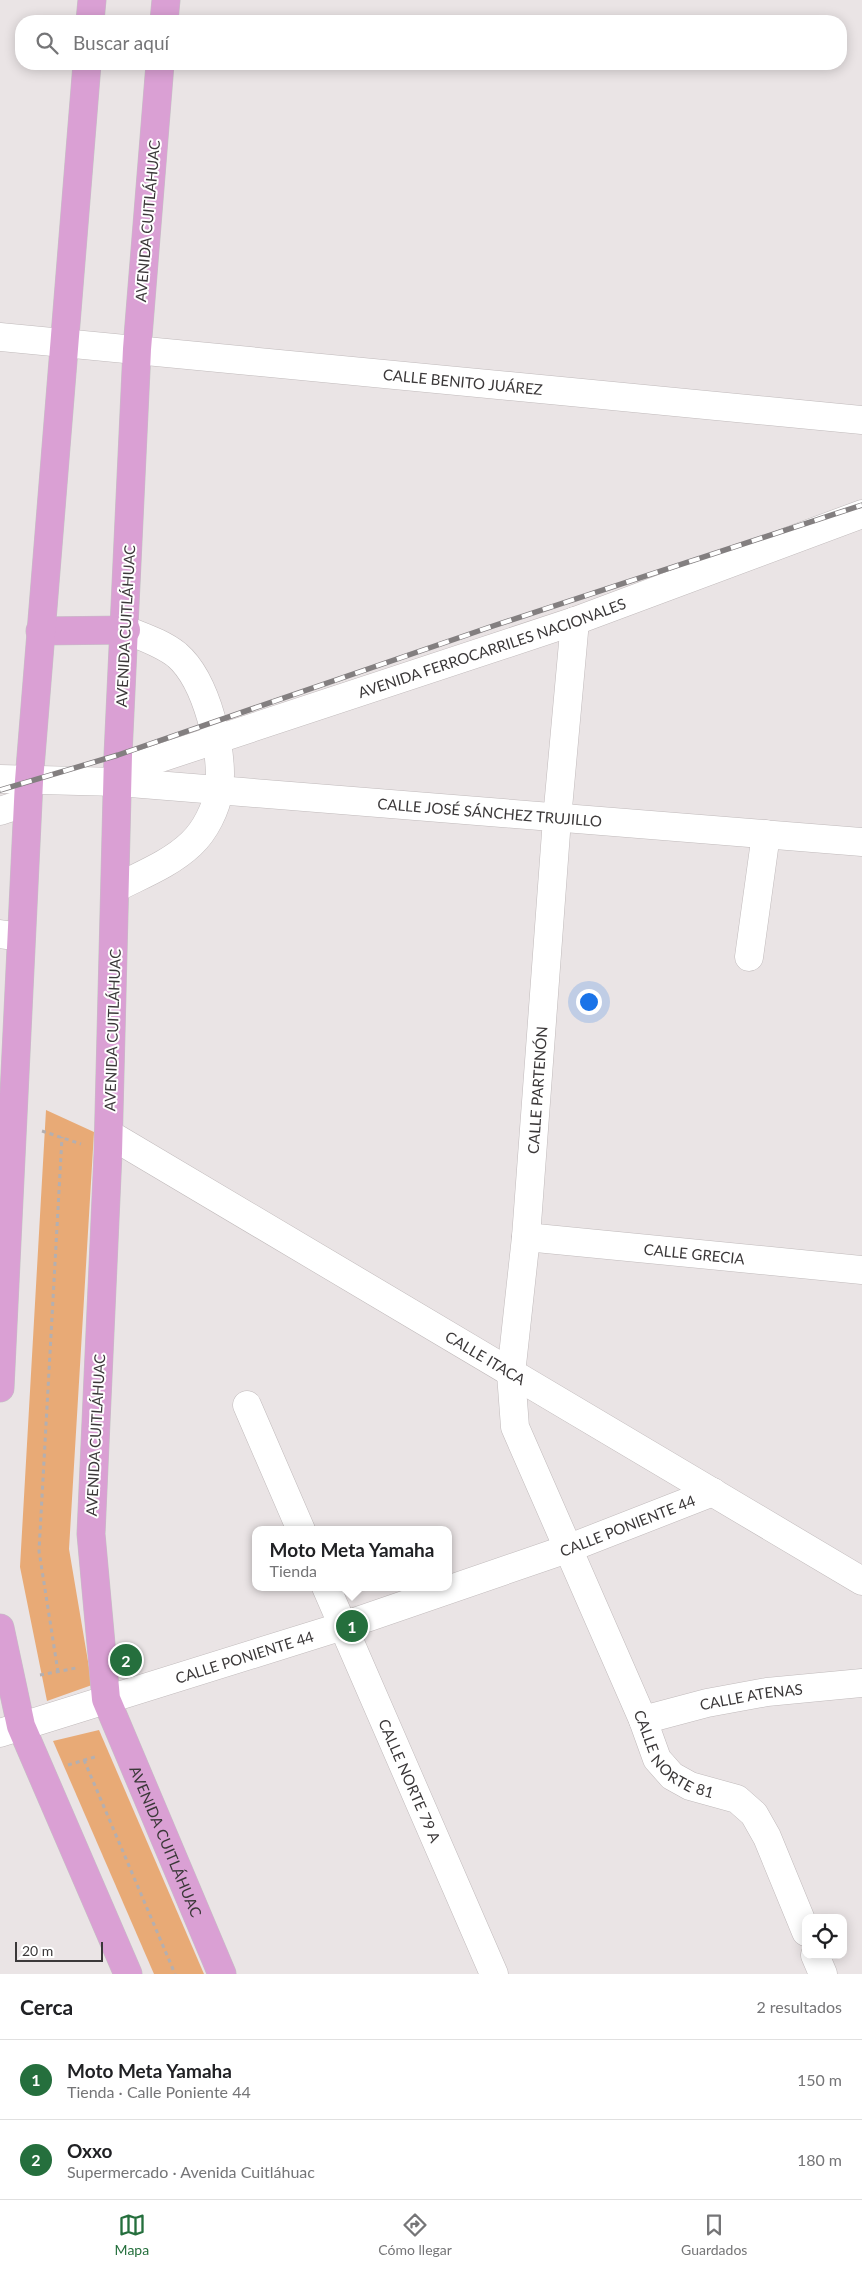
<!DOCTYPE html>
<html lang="es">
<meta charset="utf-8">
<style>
:root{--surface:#fff;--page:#f6f6f6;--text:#202124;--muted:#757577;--line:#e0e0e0;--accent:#256f3d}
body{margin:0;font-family:Lato,sans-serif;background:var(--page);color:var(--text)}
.controls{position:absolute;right:15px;bottom:15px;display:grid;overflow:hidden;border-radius:10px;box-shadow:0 2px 12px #0003}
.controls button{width:45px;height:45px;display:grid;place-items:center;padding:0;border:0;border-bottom:1px solid var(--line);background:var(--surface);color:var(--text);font:25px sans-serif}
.scale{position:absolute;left:15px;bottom:12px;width:88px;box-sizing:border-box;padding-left:5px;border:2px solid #3b3839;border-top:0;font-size:14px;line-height:18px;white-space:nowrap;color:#3b3839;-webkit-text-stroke:4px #fff;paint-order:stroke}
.you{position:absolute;left:588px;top:1001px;width:18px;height:18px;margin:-12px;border:4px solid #fff;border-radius:50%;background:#1a73e8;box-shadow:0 0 0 8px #1a73e833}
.badge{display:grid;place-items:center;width:32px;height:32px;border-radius:50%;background:var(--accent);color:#fff;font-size:16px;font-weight:700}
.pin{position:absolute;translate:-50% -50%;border:2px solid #fff;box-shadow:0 1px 5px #0006}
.popup{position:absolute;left:252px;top:1526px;width:200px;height:65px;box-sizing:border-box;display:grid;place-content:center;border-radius:10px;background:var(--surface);filter:drop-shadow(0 1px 4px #0005);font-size:16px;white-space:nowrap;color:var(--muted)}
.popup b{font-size:19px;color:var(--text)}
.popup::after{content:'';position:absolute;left:50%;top:100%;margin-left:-10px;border:10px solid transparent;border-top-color:var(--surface)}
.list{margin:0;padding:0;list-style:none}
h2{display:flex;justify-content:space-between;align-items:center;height:65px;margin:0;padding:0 20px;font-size:21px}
h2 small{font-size:16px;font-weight:400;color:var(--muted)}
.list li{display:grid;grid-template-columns:32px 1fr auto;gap:15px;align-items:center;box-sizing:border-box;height:80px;padding:0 20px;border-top:1px solid var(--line)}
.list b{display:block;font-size:19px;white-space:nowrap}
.list p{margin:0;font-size:16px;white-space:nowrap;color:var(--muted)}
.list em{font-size:16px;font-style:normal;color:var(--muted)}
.icon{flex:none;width:28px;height:28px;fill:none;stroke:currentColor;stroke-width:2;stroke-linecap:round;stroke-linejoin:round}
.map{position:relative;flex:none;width:862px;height:1974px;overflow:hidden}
.search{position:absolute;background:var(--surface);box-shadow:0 2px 12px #0003;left:15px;right:15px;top:15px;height:55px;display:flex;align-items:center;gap:12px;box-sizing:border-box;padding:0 18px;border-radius:20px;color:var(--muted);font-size:19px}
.sheet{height:225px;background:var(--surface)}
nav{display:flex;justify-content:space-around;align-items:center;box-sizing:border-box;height:70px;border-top:1px solid var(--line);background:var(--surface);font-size:14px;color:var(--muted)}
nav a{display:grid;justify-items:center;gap:2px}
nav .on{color:var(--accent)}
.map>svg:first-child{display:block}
.green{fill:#e8aa76}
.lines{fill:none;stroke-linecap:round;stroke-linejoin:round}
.minor-casing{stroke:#c0babb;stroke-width:29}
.major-casing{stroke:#c4c3c4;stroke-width:29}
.path{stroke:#b4afb0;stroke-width:3;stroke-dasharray:4 4;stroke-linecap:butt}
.minor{stroke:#fff;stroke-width:28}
.major{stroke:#daa0d4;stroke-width:28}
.rail-casing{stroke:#837f80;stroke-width:5.5}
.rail{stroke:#fff;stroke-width:4;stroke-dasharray:11;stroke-linecap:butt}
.labels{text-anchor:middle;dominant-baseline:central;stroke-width:4;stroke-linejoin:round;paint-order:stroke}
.street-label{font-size:15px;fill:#3b3839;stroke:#fff}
</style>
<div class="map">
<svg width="862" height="1974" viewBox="0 0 862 1974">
<rect width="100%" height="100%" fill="#eae4e5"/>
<g class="green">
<path d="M 46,1110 L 94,1132 L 69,1549 L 92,1685 L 47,1701 L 20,1567 Z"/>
<path d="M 99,1730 L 204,1974 L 154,1974 L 53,1741 Z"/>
</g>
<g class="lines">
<defs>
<g id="minor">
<path id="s1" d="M 0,337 L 862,420"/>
<path id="s2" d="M 575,621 L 557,819 L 526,1237 L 511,1374 L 515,1427 L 643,1720 L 657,1759 L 672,1776 L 690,1786 L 737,1799 L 754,1814 L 767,1837 L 806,1932"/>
<path id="s3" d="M 118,772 L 575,621 L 862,514"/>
<path id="s4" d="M 0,779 L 118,782 L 862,842"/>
<path d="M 0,811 L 27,802"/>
<path d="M 116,888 C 141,875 170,864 191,844 C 205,831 216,809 219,790 C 224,752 207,681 177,655 C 162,643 143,637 126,630"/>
<path d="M 0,934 L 21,937"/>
<path d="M 749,957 L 766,834"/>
<path id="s5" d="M 109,1134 L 862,1581"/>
<path id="s6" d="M 526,1237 L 862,1270"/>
<path d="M 247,1405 L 301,1530"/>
<path id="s7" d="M 326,1587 L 494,1974"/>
<path id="s8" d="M 643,1720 L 707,1703 L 767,1692 L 862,1683"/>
<path id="s9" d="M 0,1733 L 343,1626 L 567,1549 L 713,1492"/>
<path d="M 815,1955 L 823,1974"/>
</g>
<g id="major">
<path d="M 90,21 L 92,0"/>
<path d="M 164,21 L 166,0"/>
<path id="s10" d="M 160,64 L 137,349 L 118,755 L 108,1153 L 91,1534 L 106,1699 L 222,1974"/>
<path d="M 40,631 L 126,630"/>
<path d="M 0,1388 L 29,781 L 87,64"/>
<path d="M 0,1628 L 21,1726 L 128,1974"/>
</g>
</defs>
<use href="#minor" class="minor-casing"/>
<use href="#major" class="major-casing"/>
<g class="path">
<path d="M 42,1131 L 81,1144"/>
<path d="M 58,1672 L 39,1551 L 62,1137"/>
<path d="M 40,1675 L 76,1668"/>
<path d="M 84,1760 L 175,1974"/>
<path d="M 68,1765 L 98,1756"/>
</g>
<use href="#minor" class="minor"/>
<use href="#major" class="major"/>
<defs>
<path id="rail" d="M 0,790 L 118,755 L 493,626 L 862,505"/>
</defs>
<use href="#rail" class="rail-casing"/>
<use href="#rail" class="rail"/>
</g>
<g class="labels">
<g class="street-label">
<text transform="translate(147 221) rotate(-85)">AVENIDA CUITLÁHUAC</text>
<text stroke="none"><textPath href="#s1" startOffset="465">CALLE BENITO JUÁREZ</textPath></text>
<text transform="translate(125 626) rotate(-87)">AVENIDA CUITLÁHUAC</text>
<text stroke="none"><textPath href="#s3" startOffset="394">AVENIDA FERROCARRILES NACIONALES</textPath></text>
<text stroke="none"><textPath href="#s4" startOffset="491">CALLE JOSÉ SÁNCHEZ TRUJILLO</textPath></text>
<text transform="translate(112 1030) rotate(-88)">AVENIDA CUITLÁHUAC</text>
<text transform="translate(537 1090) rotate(-86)">CALLE PARTENÓN</text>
<text stroke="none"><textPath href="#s6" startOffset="169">CALLE GRECIA</textPath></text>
<text stroke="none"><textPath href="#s5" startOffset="438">CALLE ITACA</textPath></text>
<text transform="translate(95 1435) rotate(-87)">AVENIDA CUITLÁHUAC</text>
<text stroke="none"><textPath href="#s9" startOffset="661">CALLE PONIENTE 44</textPath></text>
<text stroke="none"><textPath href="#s9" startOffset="256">CALLE PONIENTE 44</textPath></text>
<text stroke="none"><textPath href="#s8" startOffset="111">CALLE ATENAS</textPath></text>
<text stroke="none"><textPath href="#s2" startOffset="1178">CALLE NORTE 81</textPath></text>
<text stroke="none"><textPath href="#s7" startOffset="211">CALLE NORTE 79 A</textPath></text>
<text stroke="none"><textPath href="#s10" startOffset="1792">AVENIDA CUITLÁHUAC</textPath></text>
</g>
</g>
</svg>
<div class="controls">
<button><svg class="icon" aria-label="locate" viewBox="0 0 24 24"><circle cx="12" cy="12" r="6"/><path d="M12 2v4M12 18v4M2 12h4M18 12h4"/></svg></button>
</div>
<div class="scale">20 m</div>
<div class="you"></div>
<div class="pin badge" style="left:352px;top:1626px">1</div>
<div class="popup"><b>Moto Meta Yamaha</b>Tienda</div>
<div class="pin badge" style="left:126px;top:1660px">2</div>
<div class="search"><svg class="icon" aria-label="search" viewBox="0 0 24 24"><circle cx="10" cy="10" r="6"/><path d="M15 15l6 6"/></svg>Buscar aquí</div>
</div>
<section class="sheet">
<h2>Cerca<small>2 resultados</small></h2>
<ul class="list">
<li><span class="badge">1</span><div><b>Moto Meta Yamaha</b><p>Tienda · Calle Poniente 44</p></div><em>150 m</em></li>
<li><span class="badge">2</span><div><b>Oxxo</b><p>Supermercado · Avenida Cuitláhuac</p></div><em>180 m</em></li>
</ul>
</section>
<nav>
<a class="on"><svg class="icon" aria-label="map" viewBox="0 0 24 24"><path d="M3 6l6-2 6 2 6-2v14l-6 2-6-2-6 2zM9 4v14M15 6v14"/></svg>Mapa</a>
<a><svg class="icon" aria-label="directions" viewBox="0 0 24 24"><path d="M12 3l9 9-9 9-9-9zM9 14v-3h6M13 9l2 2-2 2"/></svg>Cómo llegar</a>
<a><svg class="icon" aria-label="saved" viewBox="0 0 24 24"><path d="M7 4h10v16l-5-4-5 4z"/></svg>Guardados</a>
</nav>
